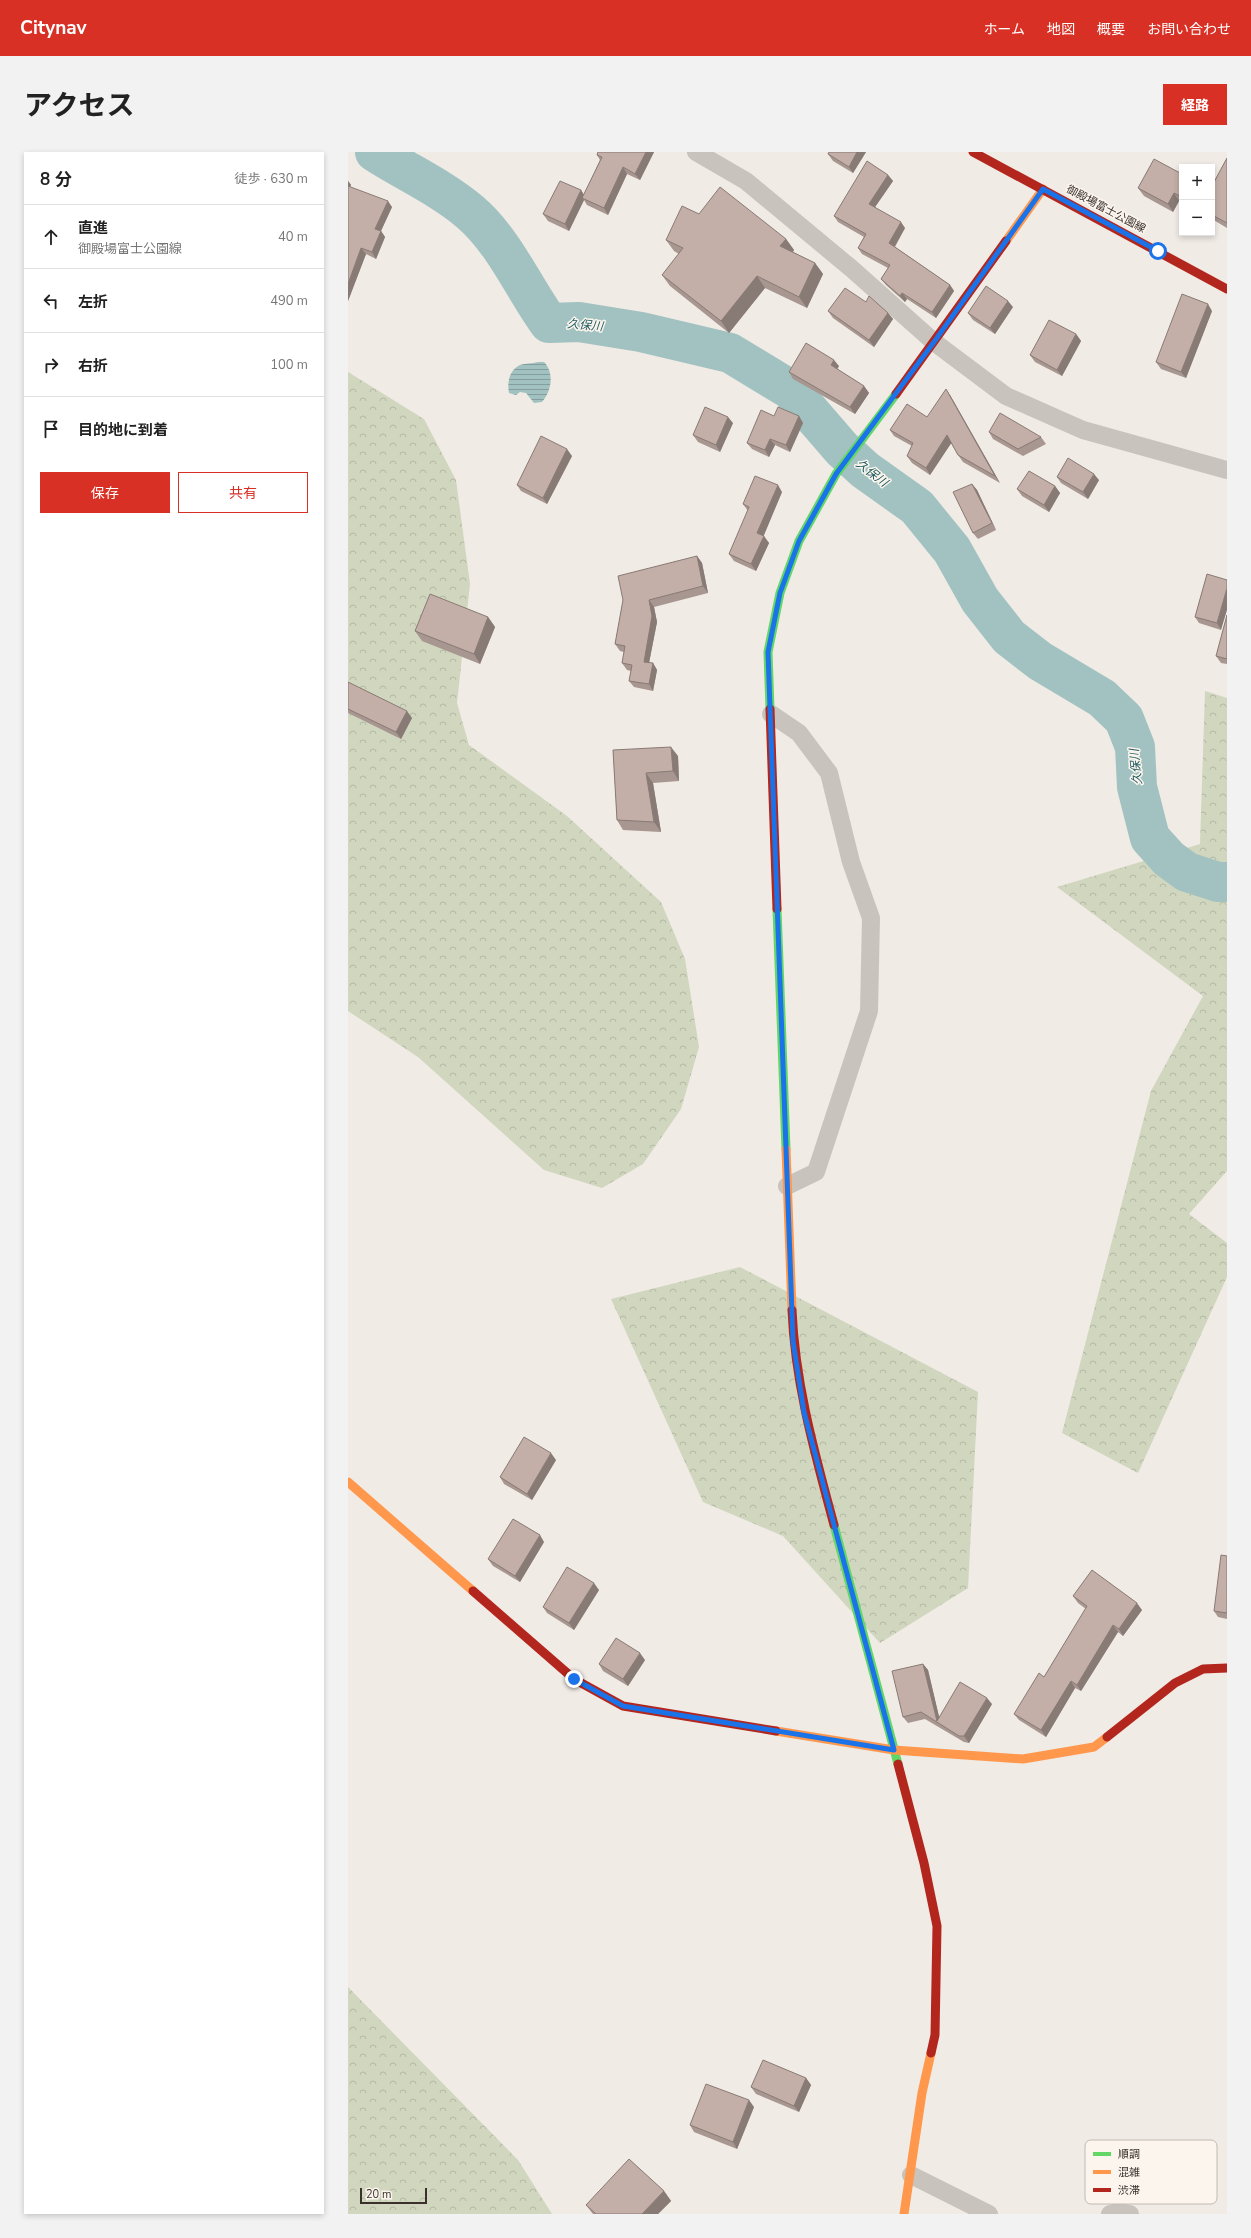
<!DOCTYPE html>
<html lang="ja">
<meta charset="utf-8">
<style>
:root{--surface:#fff;--page:#f2f2f2;--text:#222;--muted:#767676;--line:#e0e0e0;--accent:#d93025}
body{margin:0;font-family:"Nunito Sans","Noto Sans JP",sans-serif;background:var(--page);color:var(--text)}
.controls{position:absolute;right:12px;top:12px;display:grid;overflow:hidden;border-radius:0px;box-shadow:0 2px 6px #0003}
.controls button{width:36px;height:36px;display:grid;place-items:center;padding:0;border:0;border-bottom:1px solid var(--line);background:var(--surface);color:var(--text);font:20px sans-serif}
.scale{position:absolute;left:12px;bottom:10px;width:67px;box-sizing:border-box;padding-left:4px;border:2px solid #3b302b;border-top:0;font-size:11px;line-height:14px;white-space:nowrap;color:#3b302b;-webkit-text-stroke:3px #fbf5ee;paint-order:stroke}
.stop{position:absolute;width:12px;height:12px;margin:-9px;border:3px solid #1a73e8;border-radius:50%;background:#fff}
.stop.end{background:#1a73e8;border-color:#fff;box-shadow:0 1px 4px #0008}
.list{margin:0;padding:0;list-style:none}
h2{display:flex;justify-content:space-between;align-items:center;height:52px;margin:0;padding:0 16px;font-size:17px}
h2 small{font-size:13px;font-weight:400;color:var(--muted)}
.list li{display:grid;grid-template-columns:26px 1fr auto;gap:12px;align-items:center;box-sizing:border-box;height:64px;padding:0 16px;border-top:1px solid var(--line)}
.list b{display:block;font-size:15px;white-space:nowrap}
.list p{margin:0;font-size:13px;white-space:nowrap;color:var(--muted)}
.list em{font-size:13px;font-style:normal;color:var(--muted)}
.actions{display:flex;gap:8px;padding:12px 16px}
.actions a{flex:1;padding:9px 0;border:1px solid var(--accent);border-radius:0px;text-align:center;font-size:14px;color:var(--accent)}
.actions .main{background:var(--accent);color:#fff}
.icon{flex:none;width:22px;height:22px;fill:none;stroke:currentColor;stroke-width:2;stroke-linecap:round;stroke-linejoin:round}
.map{position:relative;flex:none;width:879px;height:2062px;overflow:hidden;border-radius:0px}
header{display:flex;align-items:center;gap:24px;box-sizing:border-box;height:56px;padding:0 20px;background:var(--accent);color:#fff}
header strong{font-size:19px}
nav{display:flex;gap:22px;margin-inline-start:auto;font-size:14px}
.intro{display:flex;align-items:center;justify-content:space-between;box-sizing:border-box;height:96px;padding:0 24px}
h1{margin:0;font-size:28px}
.button{padding:10px 18px;border-radius:0px;background:var(--accent);color:#fff;font-size:14px;font-weight:700}
main{display:flex;gap:24px;padding:0 24px}
aside{flex:1;background:var(--surface);border-radius:0px;box-shadow:0 2px 6px #0003}
.map>svg:first-child{display:block}
.forest{fill:url(#forest-crowns)}
.water{fill:url(#water-rules)}
.lines{fill:none;stroke-linecap:round;stroke-linejoin:round}
.river{stroke:#a1c2c1;stroke-width:40}
.street{stroke:#c9c3be;stroke-width:18}
.fast{stroke:#63d668;stroke-width:9}
.slow{stroke:#ff974d;stroke-width:9}
.jam{stroke:#b3261e;stroke-width:9}
.wall{fill:#a89690}
.shaded-wall{fill:#887a75}
.building{fill:#c3afa7;stroke:#887a75}
.route{stroke:#1a73e8;stroke-width:5}
.labels{text-anchor:middle;dominant-baseline:central;stroke-width:3;stroke-linejoin:round;paint-order:stroke}
.street-label{font-size:11px;fill:#3b302b;stroke:#fbf5ee}
.water-label{font-size:12px;font-style:italic;fill:#1f5a5e;stroke:#fbf5ee}
.key{fill:#fbf5ee;stroke:#c1bab4;stroke-width:1}
.key-label{font-size:11px;fill:#3b302b}
</style>
<header>
<strong>Citynav</strong>
<nav><a>ホーム</a><a>地図</a><a>概要</a><a>お問い合わせ</a></nav>
</header>
<div class="intro"><h1>アクセス</h1><a class="button">経路</a></div>
<main>
<aside>
<h2>8 分<small>徒歩 · 630 m</small></h2>
<ul class="list">
<li><svg class="icon" aria-label="ahead" viewBox="0 0 24 24"><path d="M12 20V5M6 11l6-6 6 6"/></svg><div><b>直進</b><p>御殿場富士公園線</p></div><em>40 m</em></li>
<li><svg class="icon" aria-label="left" viewBox="0 0 24 24"><path d="M17 20v-9H6M10 6l-5 5 5 5"/></svg><div><b>左折</b></div><em>490 m</em></li>
<li><svg class="icon" aria-label="right" viewBox="0 0 24 24"><path d="M7 20v-9h11M14 6l5 5-5 5"/></svg><div><b>右折</b></div><em>100 m</em></li>
<li><svg class="icon" aria-label="arrive" viewBox="0 0 24 24"><path d="M6 21V4h12l-3 4 3 4H6"/></svg><div><b>目的地に到着</b></div></li>
</ul>
<div class="actions"><a class="main">保存</a><a>共有</a></div>
</aside>
<div class="map">
<svg width="879" height="2062" viewBox="0 0 879 2062">
<defs>
<pattern id="forest-crowns" width="20" height="18" patternUnits="userSpaceOnUse"><rect width="20" height="18" fill="#d1d6bf"/><path d="M2 6a3 3 0 1 1 6 0M12 15a3 3 0 1 1 6 0" fill="none" stroke="#b4b8a4"/></pattern>
<pattern id="water-rules" width="6" height="5" patternUnits="userSpaceOnUse"><rect width="6" height="5" fill="#a1c2c1"/><path d="M0 2.5h6" fill="none" stroke="#849e9d"/></pattern>
</defs>
<rect width="100%" height="100%" fill="#f0ebe5"/>
<g class="forest">
<path d="M 0,220 L 76,267 L 108,328 L 122,432 L 109,551 L 121,593 L 219,664 L 313,750 L 337,807 L 351,895 L 333,957 L 295,1012 L 254,1036 L 196,1018 L 70,905 L 0,859 Z"/>
<path d="M 857,539 L 879,546 L 879,1019 L 841,1062 L 879,1091 L 879,1125 L 790,1321 L 714,1281 L 803,939 L 855,844 L 709,735 L 852,692 Z"/>
<path d="M 392,1115 L 630,1240 L 620,1436 L 532,1491 L 435,1384 L 355,1350 L 263,1147 Z"/>
<path d="M 0,1835 L 170,2008 L 204,2062 L 0,2062 Z"/>
</g>
<path class="water" d="M 190,210 L 196,210 C 207,221 203,240 194,250 L 186,251 L 178,241 L 172,240 L 168,243 L 161,241 C 159,231 161,218 172,213 C 177,211 184,212 190,210 Z"/>
<g class="lines">
<path class="river" d="M 27,0 C 58,20 94,36 122,60 C 156,89 175,135 201,171 L 231,170 L 293,180 L 382,201 L 443,238 L 494,297 L 517,318 L 569,355 L 604,398 L 632,448 L 661,485 L 692,509 L 754,546 L 776,567 L 787,595 L 789,635 L 802,686 L 821,707 L 839,720 L 870,730 L 879,730"/>
<g class="street">
<path d="M 348,0 L 398,29 L 504,117 L 586,190 L 658,244 L 735,278 L 879,318"/>
<path d="M 423,562 L 451,581 L 481,621 L 503,710 L 523,766 L 521,859 L 468,1020 L 439,1034"/>
<path d="M 563,2023 L 641,2062"/>
<path d="M 762,2062 L 771,2060 L 782,2062"/>
</g>
<g class="fast">
<path d="M 422,557 L 420,500 L 432,441 L 451,389 L 488,322 L 548,242"/>
<path d="M 429,757 L 438,997"/>
<path d="M 486,1373 L 550,1612"/>
</g>
<g class="slow">
<path d="M 658,89 L 695,37"/>
<path d="M 438,997 L 444,1158"/>
<path d="M 0,1330 L 125,1439"/>
<path d="M 428,1579 L 546,1598 L 675,1607 L 746,1595 L 759,1585"/>
<path d="M 556,2062 L 574,1941 L 583,1901"/>
</g>
<g class="jam">
<path d="M 625,0 L 879,137"/>
<path d="M 548,242 L 658,89"/>
<path d="M 422,557 L 429,757"/>
<path d="M 444,1158 C 447,1232 467,1302 486,1373"/>
<path d="M 125,1439 L 226,1527 L 275,1554 L 428,1579"/>
<path d="M 759,1585 L 827,1531 L 855,1517 L 879,1516"/>
<path d="M 550,1612 L 576,1711 L 589,1774 L 587,1883 L 583,1901"/>
</g>
</g>
<g class="wall">
<path d="M 250,0 L 306,0 L 292,28 L 279,22 L 260,63 L 239,53 L 236,48 L 221,79 L 200,69 L 195,62 L 233,38 L 236,43 L 252,8 L 249,3 Z"/>
<path d="M 518,0 L 505,21 L 485,9 L 480,2 Z"/>
<path d="M 879,6 L 879,76 L 864,67 L 864,29 L 866,30 Z"/>
<path d="M 834,22 L 834,50 L 831,49 L 825,60 L 796,44 L 790,36 Z"/>
<path d="M 540,23 L 545,29 L 527,55 L 557,76 L 547,95 L 602,133 L 606,139 L 588,166 L 559,147 L 557,150 L 538,133 L 533,127 L 540,116 L 514,102 L 510,96 L 516,85 L 490,70 L 486,64 Z"/>
<path d="M 0,29 L 3,33 L 2,35 L 44,55 L 33,79 L 37,85 L 28,107 L 18,102 L 0,149 Z"/>
<path d="M 351,62 L 438,87 L 446,98 L 445,100 L 467,111 L 475,122 L 459,156 L 417,136 L 381,181 L 322,134 L 314,123 L 331,102 L 326,99 L 318,88 Z"/>
<path d="M 665,155 L 647,182 L 625,168 L 620,161 Z"/>
<path d="M 480,159 L 540,161 L 545,167 L 526,195 L 485,166 Z"/>
<path d="M 864,159 L 838,226 L 813,217 L 808,210 Z"/>
<path d="M 728,182 L 733,189 L 714,224 L 687,210 L 682,203 Z"/>
<path d="M 491,214 L 489,217 L 516,234 L 521,241 L 507,262 L 445,227 L 441,220 Z"/>
<path d="M 602,243 L 652,331 L 615,310 L 610,303 L 603,291 L 582,323 L 564,311 L 559,304 L 564,294 L 546,284 L 542,278 L 579,265 Z"/>
<path d="M 426,264 L 451,264 L 455,271 L 442,300 L 427,293 L 421,305 L 404,297 L 399,291 Z"/>
<path d="M 385,271 L 372,300 L 350,290 L 345,283 Z"/>
<path d="M 641,280 L 693,285 L 698,292 L 675,304 L 645,287 Z"/>
<path d="M 224,304 L 199,352 L 173,339 L 169,333 Z"/>
<path d="M 709,325 L 751,328 L 740,347 L 713,331 Z"/>
<path d="M 624,332 L 629,338 L 648,378 L 630,387 L 625,381 Z"/>
<path d="M 707,334 L 712,341 L 701,360 L 674,344 L 669,337 Z"/>
<path d="M 434,340 L 415,384 L 421,391 L 408,419 L 386,409 L 381,402 L 400,359 L 395,352 Z"/>
<path d="M 349,404 L 354,411 L 360,441 L 306,455 L 309,470 L 301,511 L 305,511 L 309,518 L 305,539 L 286,535 L 281,529 L 283,519 L 279,518 L 274,511 L 276,500 L 272,499 L 267,492 L 275,448 Z"/>
<path d="M 859,422 L 873,478 L 851,471 L 847,465 Z"/>
<path d="M 879,463 L 879,512 L 873,511 L 868,504 Z"/>
<path d="M 140,465 L 147,475 L 132,512 L 74,489 L 67,479 Z"/>
<path d="M 0,530 L 64,566 L 53,587 L 0,561 Z"/>
<path d="M 265,598 L 330,604 L 331,629 L 305,631 L 313,680 L 275,678 L 269,668 Z"/>
<path d="M 208,1308 L 184,1348 L 156,1332 L 152,1325 Z"/>
<path d="M 196,1390 L 172,1430 L 145,1414 L 140,1407 Z"/>
<path d="M 879,1404 L 879,1467 L 870,1465 L 866,1459 Z"/>
<path d="M 251,1438 L 226,1478 L 199,1461 L 195,1455 Z"/>
<path d="M 725,1444 L 794,1458 L 775,1484 L 770,1480 L 733,1539 L 727,1536 L 698,1585 L 671,1568 L 666,1562 L 696,1525 L 738,1457 L 730,1451 Z"/>
<path d="M 297,1508 L 280,1534 L 255,1519 L 251,1512 Z"/>
<path d="M 575,1512 L 580,1518 L 591,1565 L 644,1552 L 621,1591 L 616,1590 L 577,1567 L 560,1571 L 555,1565 Z"/>
<path d="M 458,1926 L 463,1933 L 451,1960 L 408,1942 L 403,1935 Z"/>
<path d="M 406,1955 L 389,1997 L 346,1980 L 342,1973 Z"/>
<path d="M 316,2039 L 323,2049 L 310,2062 L 245,2062 L 238,2053 Z"/>
</g>
<g class="shaded-wall">
<path d="M 298,0 L 306,0 L 292,28 L 287,22 Z"/>
<path d="M 509,0 L 518,0 L 505,21 L 501,15 Z"/>
<path d="M 275,15 L 279,22 L 260,63 L 256,56 Z"/>
<path d="M 540,23 L 545,29 L 525,58 L 521,52 Z"/>
<path d="M 0,29 L 3,33 L 0,39 Z"/>
<path d="M 233,38 L 237,45 L 234,46 L 236,48 L 221,79 L 217,72 Z"/>
<path d="M 826,41 L 831,49 L 825,60 L 820,52 Z"/>
<path d="M 40,49 L 44,55 L 31,83 L 27,77 Z"/>
<path d="M 553,70 L 557,76 L 545,97 L 541,91 Z"/>
<path d="M 33,79 L 37,85 L 28,107 L 24,100 Z"/>
<path d="M 438,87 L 446,98 L 440,106 L 432,94 Z"/>
<path d="M 13,96 L 18,102 L 0,149 L 0,132 Z"/>
<path d="M 467,111 L 475,122 L 459,156 L 451,145 Z"/>
<path d="M 409,124 L 417,136 L 381,181 L 373,169 Z"/>
<path d="M 602,133 L 606,139 L 588,166 L 584,160 Z"/>
<path d="M 554,141 L 559,147 L 557,150 L 552,144 Z"/>
<path d="M 660,149 L 665,155 L 647,182 L 642,176 Z"/>
<path d="M 860,152 L 864,159 L 838,226 L 833,220 Z"/>
<path d="M 540,161 L 545,167 L 526,195 L 521,188 Z"/>
<path d="M 728,182 L 733,189 L 714,224 L 709,218 Z"/>
<path d="M 486,208 L 491,214 L 488,219 L 483,213 Z"/>
<path d="M 516,234 L 521,241 L 507,262 L 502,255 Z"/>
<path d="M 598,237 L 602,243 L 652,331 L 647,324 Z"/>
<path d="M 451,264 L 455,271 L 442,300 L 438,293 Z"/>
<path d="M 380,265 L 385,271 L 372,300 L 368,293 Z"/>
<path d="M 599,283 L 604,290 L 582,323 L 578,316 Z"/>
<path d="M 422,287 L 427,293 L 421,305 L 417,298 Z"/>
<path d="M 219,297 L 224,304 L 199,352 L 195,346 Z"/>
<path d="M 746,322 L 751,328 L 740,347 L 735,340 Z"/>
<path d="M 624,332 L 629,338 L 648,378 L 644,371 Z"/>
<path d="M 430,333 L 434,340 L 414,388 L 409,381 Z"/>
<path d="M 707,334 L 712,341 L 701,360 L 696,353 Z"/>
<path d="M 416,384 L 421,391 L 408,419 L 403,412 Z"/>
<path d="M 349,404 L 354,411 L 360,441 L 355,434 Z"/>
<path d="M 879,436 L 879,458 L 873,478 L 869,471 Z"/>
<path d="M 301,448 L 306,455 L 309,470 L 300,516 L 296,510 Z"/>
<path d="M 140,465 L 147,475 L 132,512 L 126,502 Z"/>
<path d="M 305,511 L 309,518 L 305,539 L 301,532 Z"/>
<path d="M 59,559 L 64,566 L 53,587 L 48,580 Z"/>
<path d="M 323,595 L 330,604 L 331,629 L 325,619 Z"/>
<path d="M 298,621 L 305,631 L 313,680 L 306,670 Z"/>
<path d="M 203,1301 L 208,1308 L 184,1348 L 179,1342 Z"/>
<path d="M 192,1383 L 196,1390 L 172,1430 L 167,1424 Z"/>
<path d="M 246,1431 L 251,1438 L 226,1478 L 221,1471 Z"/>
<path d="M 789,1451 L 794,1458 L 775,1484 L 771,1477 Z"/>
<path d="M 765,1473 L 770,1480 L 733,1539 L 729,1533 Z"/>
<path d="M 292,1501 L 297,1508 L 280,1534 L 275,1527 Z"/>
<path d="M 575,1512 L 580,1518 L 593,1573 L 589,1569 Z"/>
<path d="M 723,1529 L 727,1536 L 698,1585 L 693,1578 Z"/>
<path d="M 639,1546 L 644,1552 L 621,1591 L 616,1584 Z"/>
<path d="M 458,1926 L 463,1933 L 451,1960 L 446,1954 Z"/>
<path d="M 401,1948 L 406,1955 L 389,1997 L 385,1990 Z"/>
<path d="M 316,2039 L 323,2049 L 310,2062 L 294,2062 Z"/>
</g>
<g class="building">
<path d="M 250,0 L 298,0 L 287,22 L 275,15 L 256,56 L 234,46 L 254,5 L 249,3 Z"/>
<path d="M 481,0 L 509,0 L 501,15 L 480,2 Z"/>
<path d="M 879,6 L 879,71 L 864,63 L 864,29 L 866,30 Z"/>
<path d="M 806,7 L 834,22 L 834,45 L 826,41 L 820,52 L 790,36 Z"/>
<path d="M 519,9 L 540,23 L 521,52 L 553,70 L 541,91 L 602,133 L 584,160 L 554,141 L 552,144 L 533,127 L 542,113 L 510,96 L 518,82 L 486,64 Z"/>
<path d="M 212,29 L 233,38 L 217,72 L 195,62 Z"/>
<path d="M 0,34 L 40,49 L 27,77 L 33,79 L 24,100 L 13,96 L 0,132 Z"/>
<path d="M 372,35 L 438,87 L 432,94 L 467,111 L 451,145 L 409,124 L 373,169 L 314,123 L 335,96 L 318,88 L 334,54 L 351,62 Z"/>
<path d="M 638,134 L 660,149 L 642,176 L 620,161 Z"/>
<path d="M 497,136 L 518,150 L 521,144 L 540,161 L 521,188 L 480,159 Z"/>
<path d="M 834,142 L 860,152 L 833,220 L 808,210 Z"/>
<path d="M 701,168 L 728,182 L 709,218 L 682,203 Z"/>
<path d="M 458,191 L 486,208 L 483,213 L 516,234 L 502,255 L 441,220 Z"/>
<path d="M 598,237 L 647,324 L 610,303 L 599,283 L 578,316 L 559,304 L 565,291 L 542,278 L 559,252 L 579,265 Z"/>
<path d="M 357,255 L 380,265 L 368,293 L 345,283 Z"/>
<path d="M 430,255 L 451,264 L 438,293 L 422,287 L 417,298 L 399,291 L 413,258 L 426,264 Z"/>
<path d="M 652,261 L 693,285 L 670,297 L 641,280 Z"/>
<path d="M 193,284 L 219,297 L 195,346 L 169,333 Z"/>
<path d="M 720,306 L 746,322 L 735,340 L 709,325 Z"/>
<path d="M 681,319 L 707,334 L 696,353 L 669,337 Z"/>
<path d="M 407,324 L 430,333 L 409,381 L 416,384 L 403,412 L 381,402 L 401,355 L 395,352 Z"/>
<path d="M 624,332 L 644,371 L 625,381 L 605,340 Z"/>
<path d="M 349,404 L 355,434 L 301,448 L 304,464 L 296,510 L 305,511 L 301,532 L 281,529 L 284,513 L 274,511 L 277,494 L 267,492 L 275,448 L 270,424 Z"/>
<path d="M 859,422 L 879,428 L 879,436 L 869,471 L 847,465 Z"/>
<path d="M 82,442 L 140,465 L 126,502 L 67,479 Z"/>
<path d="M 879,463 L 879,507 L 868,504 Z"/>
<path d="M 0,530 L 59,559 L 48,580 L 0,557 Z"/>
<path d="M 323,595 L 325,619 L 298,621 L 306,670 L 269,668 L 265,598 Z"/>
<path d="M 176,1285 L 203,1301 L 179,1342 L 152,1325 Z"/>
<path d="M 165,1367 L 192,1383 L 167,1424 L 140,1407 Z"/>
<path d="M 873,1403 L 879,1404 L 879,1461 L 866,1459 Z"/>
<path d="M 219,1415 L 246,1431 L 221,1471 L 195,1455 Z"/>
<path d="M 744,1418 L 789,1451 L 771,1477 L 765,1473 L 729,1533 L 723,1529 L 693,1578 L 666,1562 L 691,1521 L 696,1525 L 739,1454 L 725,1444 Z"/>
<path d="M 268,1486 L 292,1501 L 275,1527 L 251,1512 Z"/>
<path d="M 575,1512 L 589,1569 L 612,1530 L 639,1546 L 616,1584 L 611,1584 L 573,1560 L 555,1565 L 544,1519 Z"/>
<path d="M 415,1908 L 458,1926 L 446,1954 L 403,1935 Z"/>
<path d="M 358,1932 L 401,1948 L 385,1990 L 342,1973 Z"/>
<path d="M 281,2007 L 316,2039 L 294,2062 L 248,2062 L 238,2053 Z"/>
</g>
<g class="lines">
<path class="route" d="M 226,1527 L 275,1554 L 546,1598 L 456,1260 L 445,1189 L 420,500 L 432,441 L 451,389 L 488,322 L 586,190 L 695,37 L 810,99"/>
</g>
<g class="labels">
<g class="street-label">
<text transform="translate(758 57) rotate(28)">御殿場富士公園線</text>
</g>
<g class="water-label">
<text transform="translate(237 173) rotate(5)">久保川</text>
<text transform="translate(524 321) rotate(38)">久保川</text>
<text transform="translate(788 615) rotate(-96)">久保川</text>
</g>
</g>
<rect x="737" y="1988" width="132" height="64" rx="6" class="key"/>
<rect x="745" y="2000" width="18" height="4" fill="#63d668"/>
<rect x="745" y="2018" width="18" height="4" fill="#ff974d"/>
<rect x="745" y="2036" width="18" height="4" fill="#b3261e"/>
<g class="key-label">
<text x="770" y="2006">順調</text>
<text x="770" y="2024">混雑</text>
<text x="770" y="2042">渋滞</text>
</g>
</svg>
<div class="controls">
<button>+</button>
<button>−</button>
</div>
<div class="scale">20 m</div>
<div class="stop" style="left:810px;top:99px"></div>
<div class="stop end" style="left:226px;top:1527px"></div>
</div>
</main>
